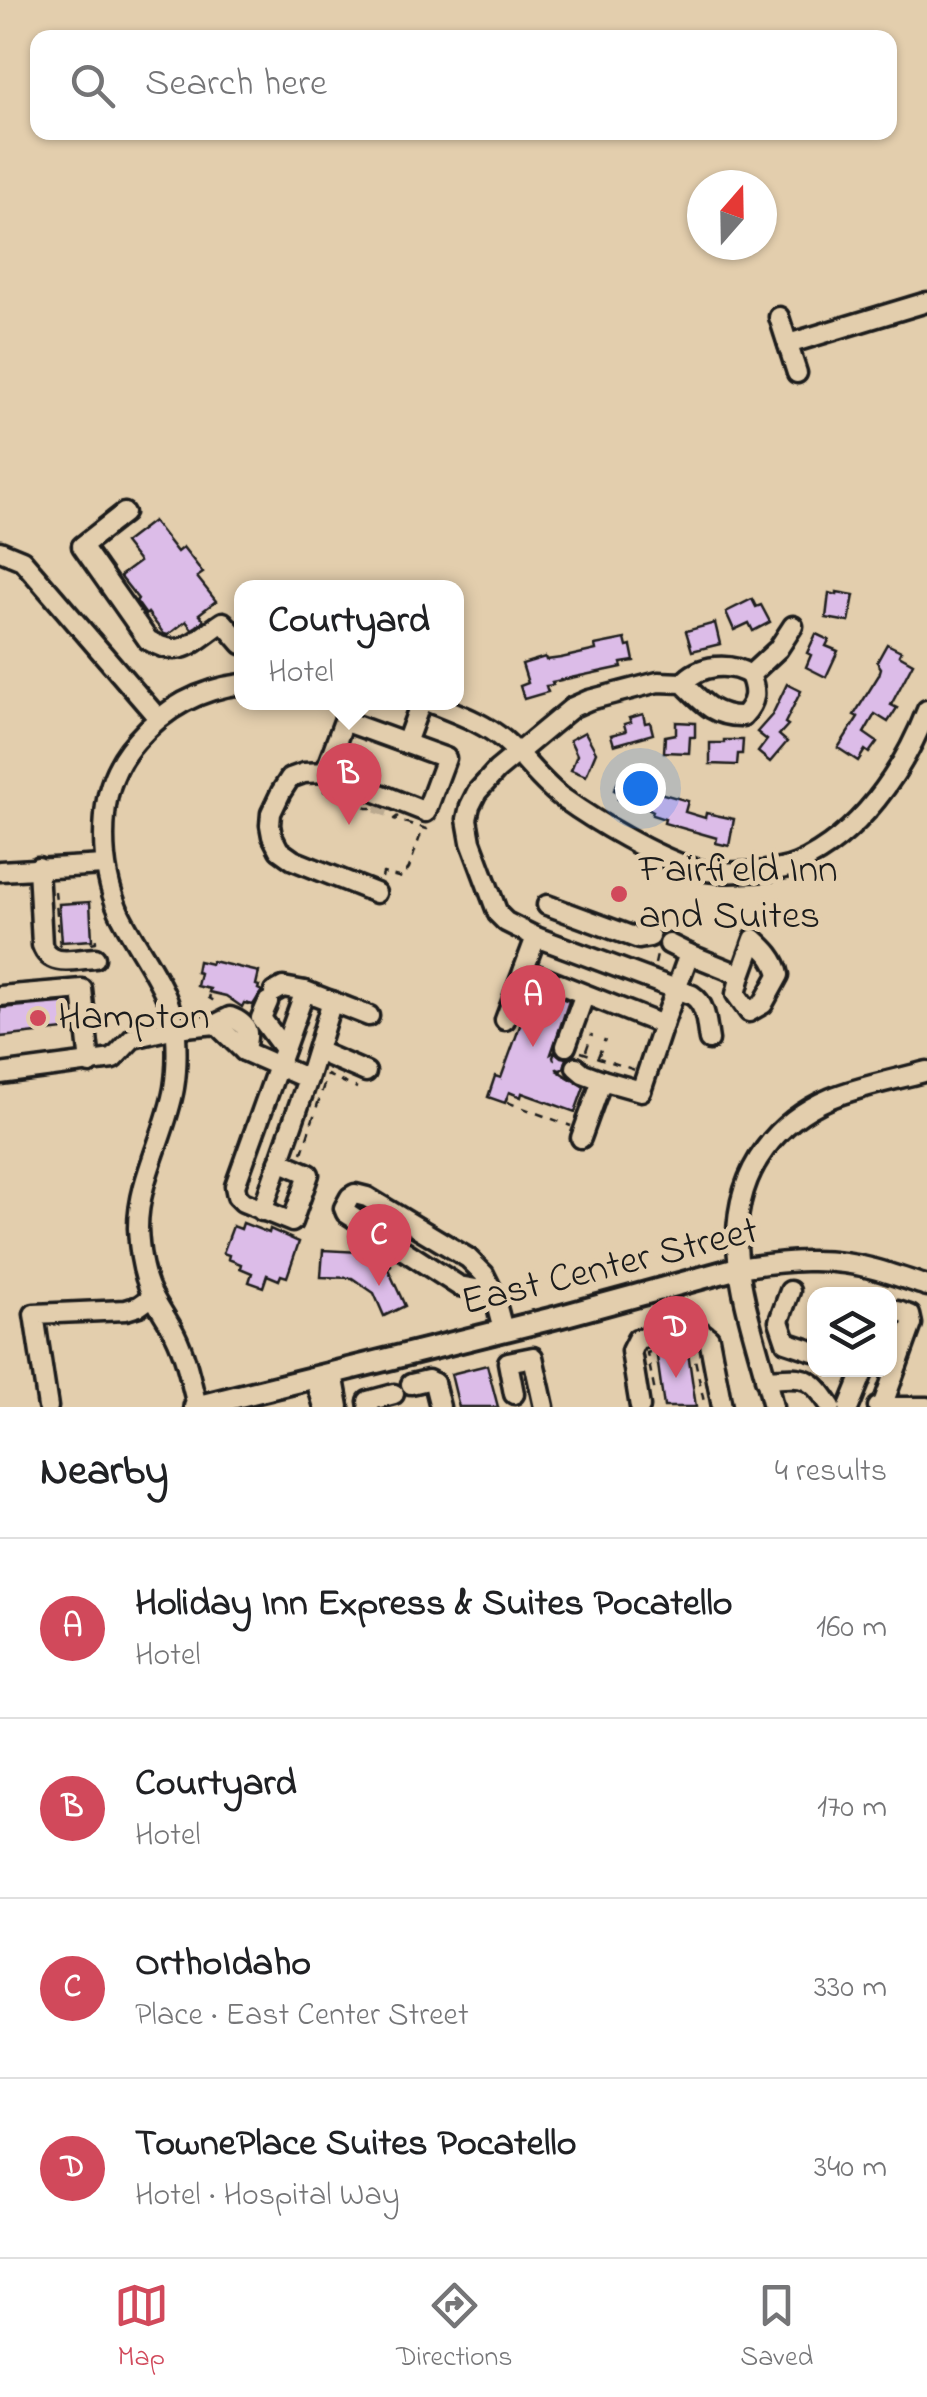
<!DOCTYPE html>
<meta charset="utf-8">
<style>
:root{--surface:#fff;--page:#f6f6f6;--text:#202124;--muted:#757577;--line:#e0e0e0;--accent:#d1495b}
body{margin:0;font-family:"Indie Flower",sans-serif;background:var(--page);color:var(--text)}
.controls{position:absolute;right:30px;bottom:30px;display:grid;overflow:hidden;border-radius:20px;box-shadow:0 2px 8px #0004}
.controls button{width:90px;height:90px;display:grid;place-items:center;padding:0;border:0;border-bottom:2px solid var(--line);background:var(--surface);color:var(--text);font:50px sans-serif}
.compass{position:absolute;left:687px;top:170px;width:90px;height:90px;border-radius:50%;background:var(--surface);box-shadow:0 2px 8px #0004;rotate:20deg}
.you{position:absolute;left:640px;top:788px;width:35px;height:35px;margin:-25px;border:8px solid #fff;border-radius:50%;background:#1a73e8;box-shadow:0 0 0 15px #1a73e833}
.badge{display:grid;place-items:center;width:65px;height:65px;border-radius:50%;background:var(--accent);color:#fff;font-size:32px;font-weight:700}
.pin{position:absolute;translate:-50% -82px;filter:drop-shadow(0 2px 5px #0008)}
.pin::after{content:'';position:absolute;top:52px;width:35px;height:30px;background:inherit;clip-path:polygon(0 0,100% 0,50% 100%)}
.popup{position:absolute;left:234px;top:580px;width:230px;height:130px;box-sizing:border-box;display:grid;place-content:center;border-radius:20px;background:var(--surface);filter:drop-shadow(0 2px 8px #0005);font-size:32px;white-space:nowrap;color:var(--muted)}
.popup b{font-size:38px;color:var(--text)}
.popup::after{content:'';position:absolute;left:50%;top:100%;margin-left:-20px;border:20px solid transparent;border-top-color:var(--surface)}
.list{margin:0;padding:0;list-style:none}
h2{display:flex;justify-content:space-between;align-items:center;height:130px;margin:0;padding:0 40px;font-size:42px}
h2 small{font-size:32px;font-weight:400;color:var(--muted)}
.list li{display:grid;grid-template-columns:65px 1fr auto;gap:30px;align-items:center;box-sizing:border-box;height:180px;padding:0 40px;border-top:2px solid var(--line)}
.list b{display:block;font-size:38px;white-space:nowrap}
.list p{margin:0;font-size:32px;white-space:nowrap;color:var(--muted)}
.list em{font-size:32px;font-style:normal;color:var(--muted)}
.icon{flex:none;width:55px;height:55px;fill:none;stroke:currentColor;stroke-width:2;stroke-linecap:round;stroke-linejoin:round}
.map{position:relative;flex:none;width:927px;height:1407px;overflow:hidden}
.search{position:absolute;background:var(--surface);box-shadow:0 2px 8px #0004;left:30px;right:30px;top:30px;height:110px;display:flex;align-items:center;gap:25px;box-sizing:border-box;padding:0 35px;border-radius:20px;color:var(--muted);font-size:38px}
.sheet{height:850px;background:var(--surface)}
nav{display:flex;justify-content:space-around;align-items:center;box-sizing:border-box;height:140px;border-top:2px solid var(--line);background:var(--surface);font-size:28px;color:var(--muted)}
nav a{display:grid;justify-items:center;gap:5px}
nav .on{color:var(--accent)}
.map>svg:first-child{display:block}
.building{fill:#dcbce8;stroke:#1c1c1c;stroke-width:2.5}
.lines{fill:none;stroke-linecap:round;stroke-linejoin:round}
.minor-tunnel{stroke:#bbaa90;stroke-width:18;stroke-dasharray:18 9;stroke-linecap:butt}
.minor-casing{stroke:#1c1c1c;stroke-width:25}
.major-casing{stroke:#1c1c1c;stroke-width:28}
.path{stroke:#1c1c1c;stroke-width:2.5;stroke-dasharray:8 8;stroke-linecap:butt}
.minor{stroke:#e3cead;stroke-width:18}
.major{stroke:#e3cead;stroke-width:20}
.poi-dot{fill:#d1495b;stroke:#e3cead;stroke-width:4}
.labels{text-anchor:middle;dominant-baseline:central;stroke-width:10;stroke-linejoin:round;paint-order:stroke}
.poi-label{font-size:40px;fill:#1c1c1c;stroke:#e3cead;text-anchor:start}
.street-label{font-size:40px;fill:#1c1c1c;stroke:#e3cead}
</style>
<div class="map">
<svg width="927" height="1407" viewBox="0 0 927 1407">
<rect width="100%" height="100%" fill="#e3cead"/>
<filter id="ink" filterUnits="userSpaceOnUse"><feTurbulence type="fractalNoise" baseFrequency=".01" numOctaves="2"/><feDisplacementMap in="SourceGraphic" scale="20" xChannelSelector="R" yChannelSelector="G"/><feConvolveMatrix kernelMatrix="1 2 1 2 8 2 1 2 1" color-interpolation-filters="sRGB"/></filter>
<g filter="url(#ink)">
<g class="building">
<path d="M 153,521 L 177,552 L 183,547 L 203,573 L 197,577 L 216,601 L 199,614 L 204,620 L 197,626 L 192,629 L 186,621 L 168,635 L 164,634 L 148,613 L 146,615 L 136,601 L 138,599 L 120,576 L 139,562 L 124,543 Z"/>
<path d="M 837,592 L 854,595 L 849,622 L 826,618 L 829,593 L 837,595 Z"/>
<path d="M 752,599 L 756,607 L 761,605 L 770,622 L 753,631 L 749,623 L 734,630 L 726,612 Z"/>
<path d="M 715,623 L 720,644 L 692,651 L 686,631 Z"/>
<path d="M 816,634 L 829,640 L 826,646 L 838,651 L 826,677 L 806,667 L 811,655 L 807,653 Z"/>
<path d="M 625,639 L 627,647 L 631,646 L 634,661 L 621,663 L 622,667 L 552,682 L 553,685 L 546,686 L 548,692 L 524,699 L 520,686 L 528,683 L 522,664 L 545,657 L 546,660 L 561,658 L 596,650 L 595,645 Z"/>
<path d="M 887,644 L 901,651 L 899,655 L 913,663 L 891,705 L 897,708 L 888,722 L 875,714 L 864,733 L 877,742 L 869,753 L 865,750 L 858,761 L 838,748 L 858,717 L 854,715 L 879,675 L 881,668 L 877,662 Z"/>
<path d="M 787,684 L 801,691 L 785,723 L 788,725 L 779,735 L 787,742 L 770,762 L 758,752 L 767,740 L 757,732 L 772,715 Z"/>
<path d="M 643,714 L 645,723 L 650,722 L 653,734 L 614,745 L 611,735 L 626,731 L 624,724 L 631,722 L 629,718 Z"/>
<path d="M 676,722 L 695,723 L 695,737 L 690,737 L 689,753 L 664,752 L 665,736 L 676,734 Z"/>
<path d="M 585,732 L 596,752 L 586,776 L 571,770 L 577,755 L 570,740 Z"/>
<path d="M 724,740 L 743,740 L 742,754 L 738,754 L 737,765 L 710,764 L 710,743 L 724,743 Z"/>
<path d="M 622,773 L 650,788 L 649,790 L 688,801 L 685,812 L 705,818 L 706,813 L 734,819 L 729,846 L 716,843 L 717,838 L 664,823 L 665,819 L 652,815 L 653,811 L 638,803 L 636,808 L 618,799 L 621,794 L 614,790 Z"/>
<path d="M 90,902 L 92,940 L 62,942 L 59,904 Z"/>
<path d="M 198,961 L 211,964 L 212,961 L 259,972 L 256,985 L 259,986 L 258,989 L 262,991 L 253,1005 L 244,1003 L 242,1007 L 226,996 L 209,992 L 210,989 L 197,986 L 200,973 L 196,972 Z"/>
<path d="M 534,987 L 569,1001 L 551,1054 L 555,1052 L 561,1057 L 567,1058 L 564,1068 L 558,1071 L 584,1087 L 575,1112 L 522,1093 L 521,1097 L 509,1092 L 505,1103 L 488,1097 L 495,1076 L 501,1078 Z"/>
<path d="M 71,1002 L 74,1029 L 0,1037 L 0,1008 Z"/>
<path d="M 243,1223 L 269,1233 L 270,1229 L 299,1242 L 287,1277 L 281,1275 L 279,1280 L 267,1275 L 263,1287 L 249,1282 L 252,1273 L 240,1268 L 241,1264 L 228,1259 L 229,1255 L 223,1253 L 233,1226 L 241,1229 Z"/>
<path d="M 363,1248 L 391,1265 L 388,1269 L 405,1306 L 384,1316 L 374,1293 L 352,1278 L 321,1277 L 323,1250 L 360,1252 Z"/>
<path d="M 687,1345 L 696,1407 L 664,1407 L 656,1350 Z"/>
<path d="M 487,1365 L 498,1407 L 459,1407 L 451,1374 Z"/>
</g>
<g class="lines">
<path class="minor-tunnel" d="M 377,804 L 389,808"/>
<defs>
<g id="minor">
<path d="M 779,317 L 797,373"/>
<path d="M 788,344 L 927,302"/>
<path d="M 124,513 L 82,546 L 148,640 C 182,661 194,641 223,622 L 242,644"/>
<path d="M 0,551 L 22,560 L 158,718"/>
<path d="M 683,683 C 700,664 730,662 750,675"/>
<path d="M 429,702 C 455,713 483,722 504,740 C 525,758 541,783 564,799 C 596,822 654,856 692,868 C 709,873 727,873 744,872 C 761,872 781,871 797,864 C 859,836 903,772 927,710"/>
<path d="M 406,743 L 421,702"/>
<path d="M 325,772 L 344,721 L 446,758 L 426,812 L 325,772 L 304,773 L 290,778 L 281,792 L 271,813 L 270,825 L 272,836 L 279,850 L 293,860 L 376,893"/>
<path d="M 38,867 L 42,945 C 50,968 74,959 95,958"/>
<path d="M 0,871 L 104,865"/>
<path d="M 547,905 L 639,939 L 650,937"/>
<path d="M 669,944 L 689,954"/>
<path d="M 524,970 L 663,1025 L 689,954 L 741,975 L 754,939 C 765,949 776,959 779,975 L 763,1004 L 749,1012 L 736,994 L 741,975"/>
<path d="M 274,992 L 283,987 L 305,991"/>
<path d="M 0,996 L 82,989 L 90,1064"/>
<path d="M 268,1002 L 261,1018 L 284,1049"/>
<path d="M 505,1020 L 536,937"/>
<path d="M 216,1024 L 230,1017 C 249,1024 250,1033 244,1051"/>
<path d="M 709,1040 C 706,1024 707,1005 692,995 L 536,937 L 506,922 L 498,914 L 471,842 L 467,819 L 470,806 L 477,792 L 497,770 L 573,707 L 589,700 L 658,682 L 683,683 C 702,702 714,717 743,716 C 756,702 757,692 750,675 L 778,649 L 793,626"/>
<path d="M 566,1046 L 584,996"/>
<path d="M 317,1051 L 366,1072"/>
<path d="M 576,1067 L 583,1073 L 602,1080"/>
<path d="M 0,1074 L 113,1059 L 133,1038 L 175,1028 L 216,1024 L 244,1051 L 308,1079 L 262,1211"/>
<path d="M 308,1079 L 332,1001"/>
<path d="M 581,1138 L 602,1080 L 641,1091 L 663,1025"/>
<path d="M 279,1161 L 309,1174 L 292,1222 L 243,1202 L 237,1196 L 235,1186 L 305,991 L 369,1016"/>
<path d="M 355,1194 L 367,1197 L 468,1258 L 484,1274 L 493,1292 L 459,1286 L 346,1213 L 344,1208 L 350,1197 Z"/>
<path d="M 738,1268 C 783,1261 829,1256 874,1269 C 892,1274 909,1280 927,1286"/>
<path d="M 790,1291 L 779,1321 L 786,1342 L 813,1351"/>
<path d="M 493,1292 L 503,1330"/>
<path d="M 333,1373 L 339,1407"/>
<path d="M 315,1377 L 324,1407"/>
<path d="M 765,1379 C 803,1377 809,1373 831,1407"/>
<path d="M 434,1383 L 440,1407"/>
<path d="M 411,1384 L 428,1380 L 434,1383"/>
<path d="M 514,1394 L 508,1362 L 533,1357 L 544,1407"/>
<path d="M 197,1406 C 191,1382 186,1356 175,1334 C 168,1320 159,1308 152,1294 C 142,1274 139,1250 138,1228 C 138,1179 166,1135 174,1088 C 177,1070 177,1053 176,1035 C 172,989 138,952 119,912 C 105,880 102,849 105,815 C 107,787 118,761 137,740 C 165,708 200,689 242,684"/>
<path d="M 48,1407 L 34,1314 L 126,1310 L 139,1306 L 153,1296"/>
<path d="M 369,1407 L 368,1401 L 394,1394"/>
<path d="M 640,1407 L 631,1351 L 637,1339 L 696,1328 L 709,1338 L 722,1407"/>
<path d="M 773,1407 C 754,1323 707,1227 765,1149 C 781,1127 805,1109 831,1098 C 861,1086 895,1080 927,1071"/>
<path d="M 849,1407 L 864,1370"/>
<path d="M 878,1407 L 927,1407"/>
<path d="M 882,1407 L 912,1324 L 910,1315 L 898,1311 L 890,1313"/>
</g>
<path id="major" d="M 195,1407 L 558,1317 L 738,1268"/>
</defs>
<use href="#minor" class="minor-casing"/>
<use href="#major" class="major-casing"/>
<g class="path">
<path d="M 326,787 L 324,791 L 367,808 L 372,808"/>
<path d="M 398,816 L 394,819 L 427,829 L 428,826"/>
<path d="M 382,878 L 383,873 L 402,878 L 409,868 L 423,828"/>
<path d="M 55,891 L 59,938 L 60,945 L 63,946"/>
<path d="M 91,943 L 96,942 L 95,934"/>
<path d="M 655,964 L 657,955"/>
<path d="M 210,995 L 209,998 L 220,1004"/>
<path d="M 586,1051 L 592,1034"/>
<path d="M 581,1052 L 635,1070"/>
<path d="M 555,1053 L 553,1057 L 557,1069 L 562,1071"/>
<path d="M 598,1057 L 605,1039"/>
<path d="M 507,1102 L 571,1126"/>
<path d="M 302,1153 L 327,1075 L 357,1088"/>
<path d="M 692,1345 L 705,1407"/>
<path d="M 650,1352 L 647,1353 L 655,1393 L 652,1394"/>
</g>
<use href="#minor" class="minor"/>
<use href="#major" class="major"/>
</g>
</g>
<g class="poi-dot">
<circle cx="619" cy="894" r="10"/>
<circle cx="38" cy="1018" r="10"/>
</g>
<g class="labels">
<g class="poi-label">
<text x="639" y="871">Fairfield Inn<tspan x="639" dy="46">and Suites</tspan></text>
<text x="58" y="1018">Hampton</text>
</g>
<g class="street-label">
<text transform="translate(610 1268) rotate(-14)">East Center Street</text>
</g>
</g>
</svg>
<div class="controls">
<button><svg class="icon" aria-label="layers" viewBox="0 0 24 24"><path d="M12 4l9 5-9 5-9-5zM3 14l9 5 9-5"/></svg></button>
</div>
<svg class="compass" viewBox="-18 -18 36 36"><path d="M0-13l5 13h-10z" fill="#e53935"/><path d="M0 13l5-13h-10z" fill="#757577"/></svg>
<div class="you"></div>
<div class="pin badge" style="left:533px;top:1047px">A</div>
<div class="pin badge" style="left:349px;top:825px">B</div>
<div class="popup"><b>Courtyard</b>Hotel</div>
<div class="pin badge" style="left:379px;top:1286px">C</div>
<div class="pin badge" style="left:676px;top:1378px">D</div>
<div class="search"><svg class="icon" aria-label="search" viewBox="0 0 24 24"><circle cx="10" cy="10" r="6"/><path d="M15 15l6 6"/></svg>Search here</div>
</div>
<section class="sheet">
<h2>Nearby<small>4 results</small></h2>
<ul class="list">
<li><span class="badge">A</span><div><b>Holiday Inn Express &amp; Suites Pocatello</b><p>Hotel</p></div><em>160 m</em></li>
<li><span class="badge">B</span><div><b>Courtyard</b><p>Hotel</p></div><em>170 m</em></li>
<li><span class="badge">C</span><div><b>OrthoIdaho</b><p>Place · East Center Street</p></div><em>330 m</em></li>
<li><span class="badge">D</span><div><b>TownePlace Suites Pocatello</b><p>Hotel · Hospital Way</p></div><em>340 m</em></li>
</ul>
</section>
<nav>
<a class="on"><svg class="icon" aria-label="map" viewBox="0 0 24 24"><path d="M3 6l6-2 6 2 6-2v14l-6 2-6-2-6 2zM9 4v14M15 6v14"/></svg>Map</a>
<a><svg class="icon" aria-label="directions" viewBox="0 0 24 24"><path d="M12 3l9 9-9 9-9-9zM9 14v-3h6M13 9l2 2-2 2"/></svg>Directions</a>
<a><svg class="icon" aria-label="saved" viewBox="0 0 24 24"><path d="M7 4h10v16l-5-4-5 4z"/></svg>Saved</a>
</nav>
